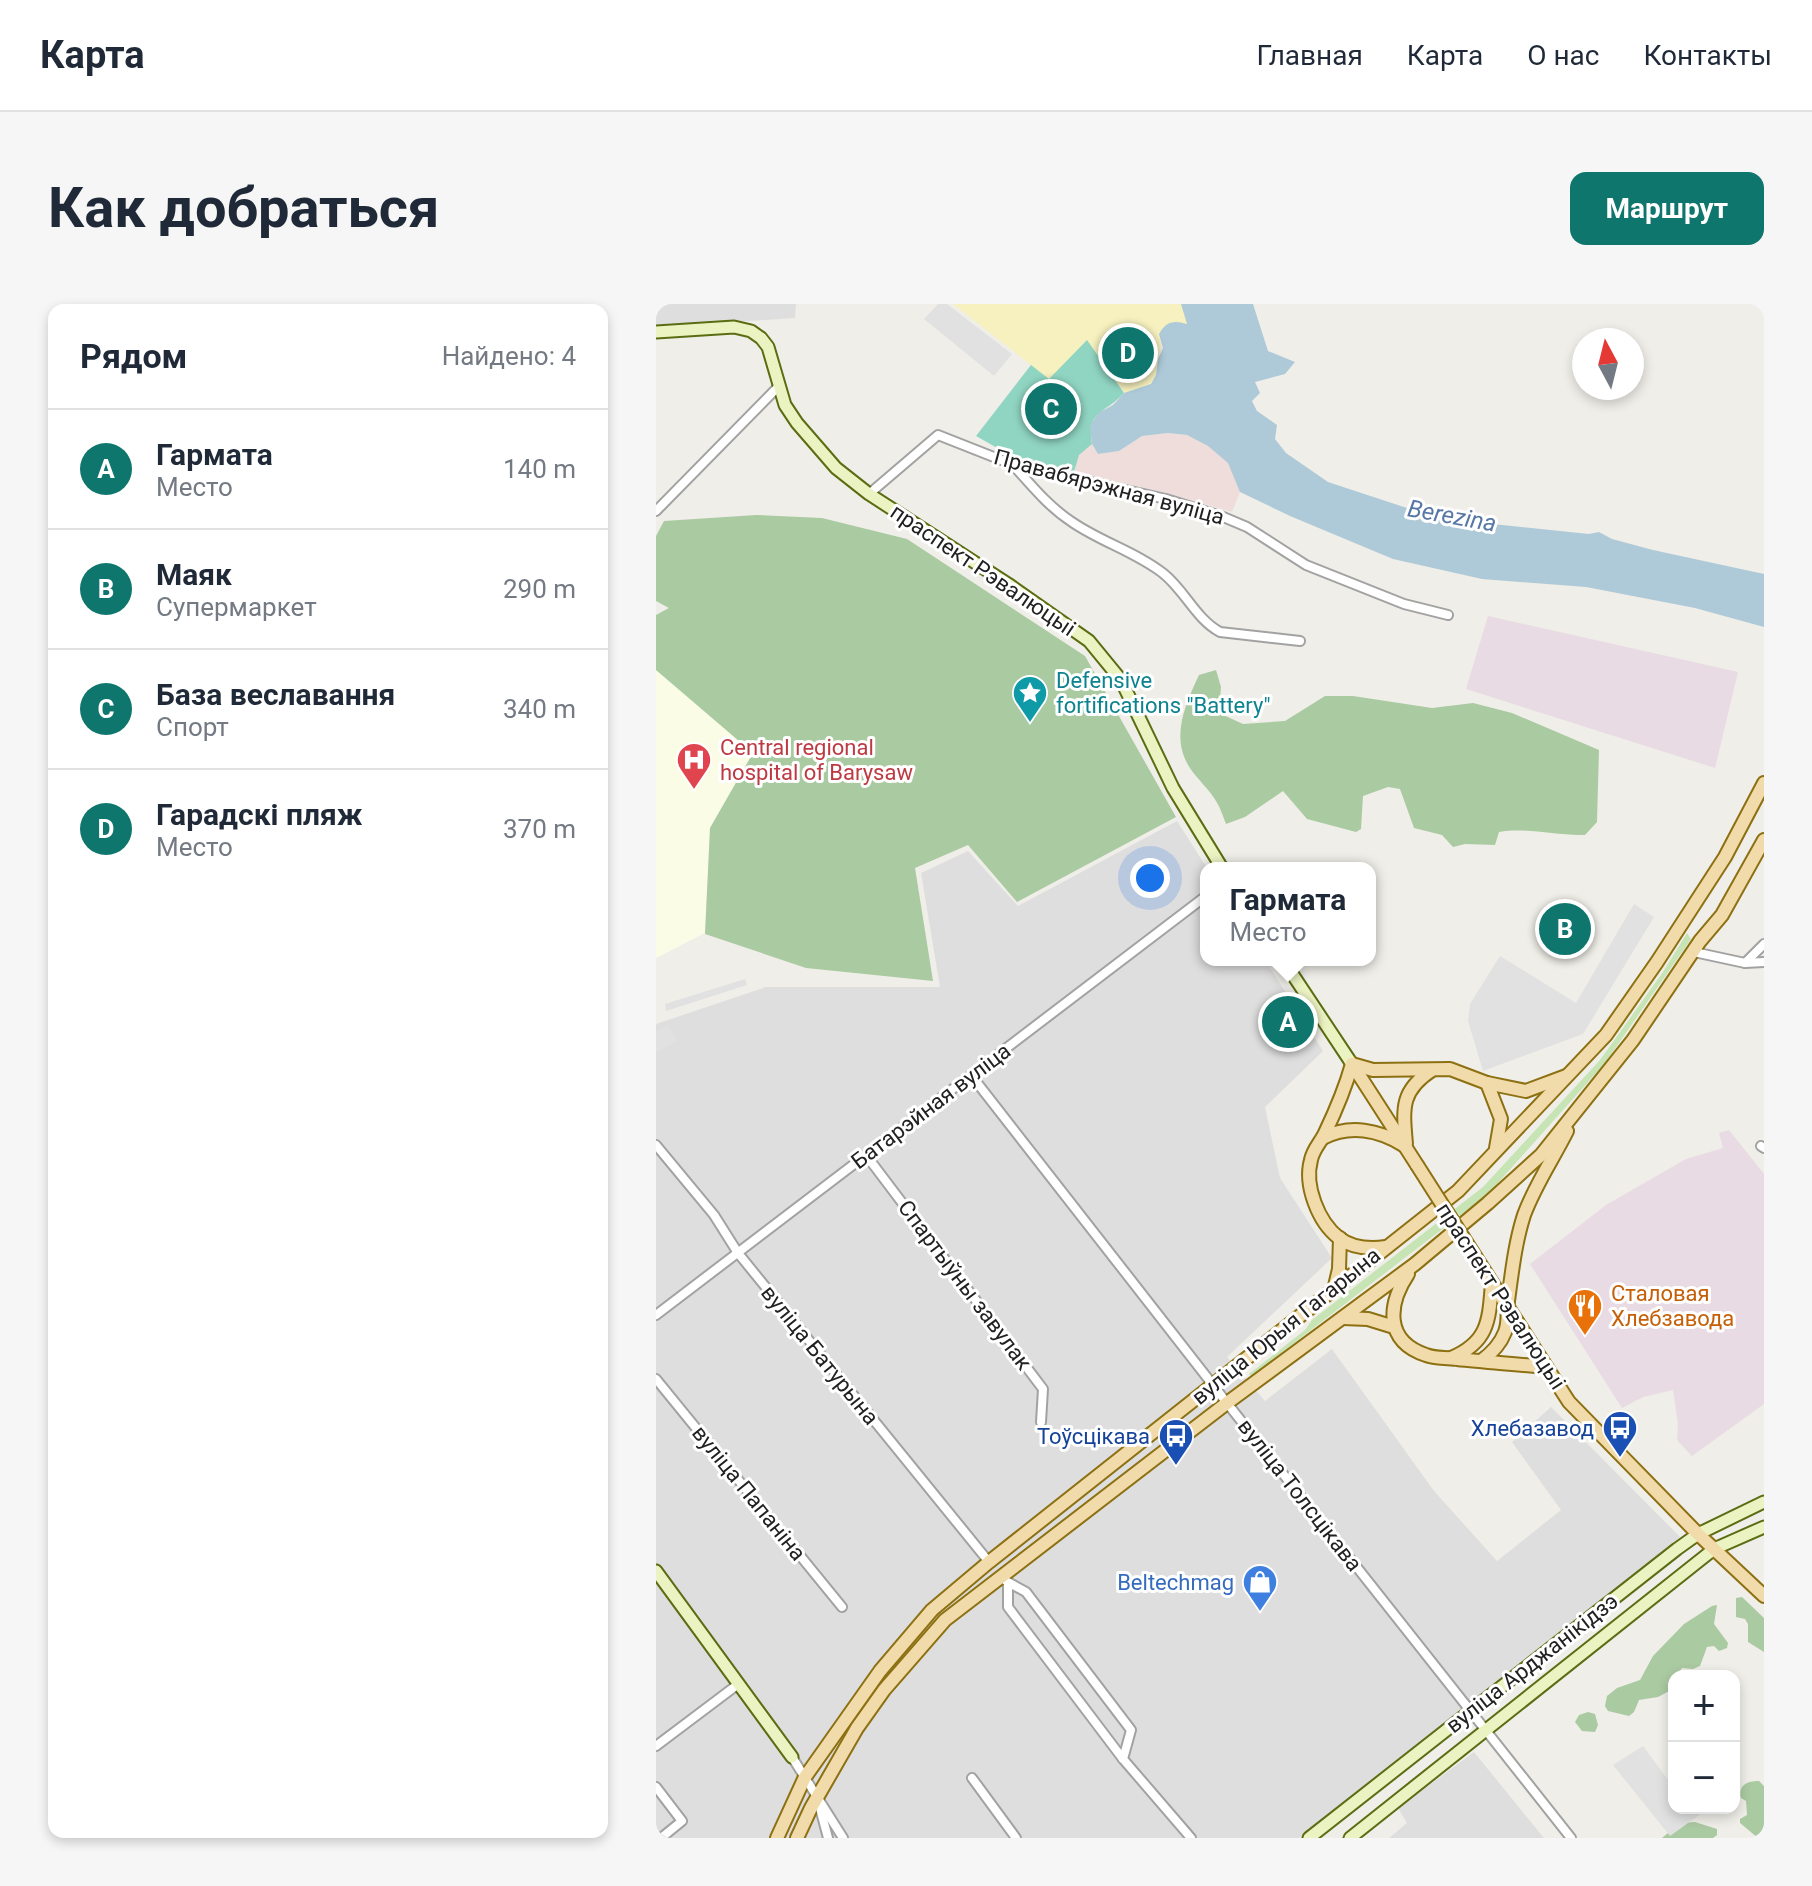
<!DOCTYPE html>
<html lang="ru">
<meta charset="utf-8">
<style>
:root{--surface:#fff;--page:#f6f6f7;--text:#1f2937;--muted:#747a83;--line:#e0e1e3;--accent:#0f766e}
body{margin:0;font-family:Roboto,sans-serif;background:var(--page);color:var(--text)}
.controls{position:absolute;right:24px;bottom:24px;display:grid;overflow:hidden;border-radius:16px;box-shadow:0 4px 12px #0003}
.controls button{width:72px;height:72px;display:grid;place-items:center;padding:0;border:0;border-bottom:2px solid var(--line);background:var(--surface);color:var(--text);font:40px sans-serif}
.compass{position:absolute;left:916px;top:24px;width:72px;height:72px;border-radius:50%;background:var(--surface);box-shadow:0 4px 12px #0003;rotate:353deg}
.you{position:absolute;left:494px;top:574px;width:28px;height:28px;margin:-20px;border:6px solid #fff;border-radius:50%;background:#1a73e8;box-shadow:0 0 0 12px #1a73e833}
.badge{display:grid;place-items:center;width:52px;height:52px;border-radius:50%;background:var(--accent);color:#fff;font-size:26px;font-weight:700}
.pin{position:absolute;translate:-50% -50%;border:4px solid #fff;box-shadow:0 2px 8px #0006}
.popup{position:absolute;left:544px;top:558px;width:176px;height:104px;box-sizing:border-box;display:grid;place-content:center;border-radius:16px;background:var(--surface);filter:drop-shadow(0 2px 6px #0005);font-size:26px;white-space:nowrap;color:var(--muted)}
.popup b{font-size:30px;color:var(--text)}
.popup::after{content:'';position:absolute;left:50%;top:100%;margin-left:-16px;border:16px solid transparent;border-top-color:var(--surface)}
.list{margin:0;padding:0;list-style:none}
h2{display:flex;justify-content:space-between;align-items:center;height:104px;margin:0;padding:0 32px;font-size:34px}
h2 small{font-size:26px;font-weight:400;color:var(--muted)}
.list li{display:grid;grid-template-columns:52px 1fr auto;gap:24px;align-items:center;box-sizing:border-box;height:120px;padding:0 32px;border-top:2px solid var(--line)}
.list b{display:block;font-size:30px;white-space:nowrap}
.list p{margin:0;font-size:26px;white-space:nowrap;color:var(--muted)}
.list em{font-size:26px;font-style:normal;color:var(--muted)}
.map{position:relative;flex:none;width:1108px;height:1534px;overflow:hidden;border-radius:16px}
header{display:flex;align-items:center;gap:48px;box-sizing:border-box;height:112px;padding:0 40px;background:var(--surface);border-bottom:2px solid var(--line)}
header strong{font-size:38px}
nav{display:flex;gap:44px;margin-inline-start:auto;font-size:28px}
.intro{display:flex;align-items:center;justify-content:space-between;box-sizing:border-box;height:192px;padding:0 48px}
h1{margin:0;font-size:56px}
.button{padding:20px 36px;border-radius:16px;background:var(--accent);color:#fff;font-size:28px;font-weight:700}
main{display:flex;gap:48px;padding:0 48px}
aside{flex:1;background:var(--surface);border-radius:16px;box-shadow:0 4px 12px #0003}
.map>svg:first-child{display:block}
.residential{fill:#dfdede}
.commercial{fill:#eeddda}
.industrial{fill:#e8dbe4}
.education{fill:#fafce6}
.grass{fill:#c7e4b5}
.forest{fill:#aacaa2}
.sand{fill:#f7f1bf}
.pitch{fill:#90d5c2}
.parking{fill:#e1e1e1}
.water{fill:#aecad8}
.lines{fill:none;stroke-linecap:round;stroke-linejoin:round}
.street-casing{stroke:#a2a2a2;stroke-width:12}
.secondary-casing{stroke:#5a6d12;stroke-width:15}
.primary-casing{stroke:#8c7011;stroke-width:16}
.street{stroke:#fff;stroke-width:8}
.secondary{stroke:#ecf3c3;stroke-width:11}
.primary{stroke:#f2dbab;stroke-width:12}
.primary-bridge-casing{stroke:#8c7011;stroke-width:16;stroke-linecap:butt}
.primary-bridge{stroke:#f2dbab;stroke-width:12}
.labels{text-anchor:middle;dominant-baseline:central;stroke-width:6;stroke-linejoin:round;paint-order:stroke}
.street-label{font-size:22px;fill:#212121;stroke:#fff}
.culture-label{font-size:22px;fill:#0d838f;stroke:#fff;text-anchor:start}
.health-label{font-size:22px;fill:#be3a42;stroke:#fff;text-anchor:start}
.food-label{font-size:22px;fill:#c56008;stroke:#fff;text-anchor:start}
.transit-label{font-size:22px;fill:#164399;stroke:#fff;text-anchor:end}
.shop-label{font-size:22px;fill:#366cbe;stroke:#fff;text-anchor:end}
.water-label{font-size:24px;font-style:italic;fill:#5777a6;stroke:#fff}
</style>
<header>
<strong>Карта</strong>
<nav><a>Главная</a><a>Карта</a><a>О нас</a><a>Контакты</a></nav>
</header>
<div class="intro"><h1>Как добраться</h1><a class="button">Маршрут</a></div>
<main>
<aside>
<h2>Рядом<small>Найдено: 4</small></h2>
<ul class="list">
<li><span class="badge">A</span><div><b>Гармата</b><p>Место</p></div><em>140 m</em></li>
<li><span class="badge">B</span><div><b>Маяк</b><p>Супермаркет</p></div><em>290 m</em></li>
<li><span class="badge">C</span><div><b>База веславання</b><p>Спорт</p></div><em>340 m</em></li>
<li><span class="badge">D</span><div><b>Гарадскі пляж</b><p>Место</p></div><em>370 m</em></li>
</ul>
</aside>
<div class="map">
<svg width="1108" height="1534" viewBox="0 0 1108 1534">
<rect width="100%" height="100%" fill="#f0eee8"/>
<g class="residential">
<path d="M 0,0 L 140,0 L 139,14 L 0,23 Z"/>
<path d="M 521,517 L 551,564 L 550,656 L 609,656 L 667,747 L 609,803 L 624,874 L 676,954 L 571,1053 L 609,1097 L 676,1045 L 778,1187 L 841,1257 L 905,1206 L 856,1138 L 895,1103 L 1024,1233 L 643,1534 L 0,1534 L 0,720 L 110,683 L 284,683 L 265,569 L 312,547 L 362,602 Z"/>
<path d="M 818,1448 L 888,1534 L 733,1534 L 751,1519 L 742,1504 Z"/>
</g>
<path class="commercial" d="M 512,129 L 531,131 L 552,142 L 573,159 L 584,188 L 576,208 L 511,189 L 418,168 L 423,151 L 436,140 L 442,150 L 463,147 L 485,132 Z"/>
<g class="industrial">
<path d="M 832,312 L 1082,368 L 1059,464 L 810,385 Z"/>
<path d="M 1073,826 L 1108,870 L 1108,1100 L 1036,1152 L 1021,1136 L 1022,1120 L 1017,1086 L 987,1093 L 966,1104 L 874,960 L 950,901 L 1030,855 L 1067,844 L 1063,829 Z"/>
</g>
<path class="education" d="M 0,366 L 97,449 L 54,524 L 49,629 L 0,654 Z"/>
<path class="grass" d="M 1031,629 L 1035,635 L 949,759 L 832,890 L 595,1072 L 593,1070 L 649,1026 L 656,1016 L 827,883 L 944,756 L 1007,668 Z"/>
<g class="forest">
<path d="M 100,211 L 166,214 L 251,235 L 429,352 L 520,513 L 361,598 L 312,541 L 259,564 L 277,677 L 150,664 L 49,630 L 54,524 L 97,449 L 0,366 L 0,311 L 13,304 L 0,297 L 0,232 L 8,217 Z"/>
<path d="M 560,366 L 565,383 L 563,409 L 587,420 L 629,417 L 669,392 L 697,392 L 776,404 L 817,399 L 856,409 L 943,446 L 941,518 L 929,531 C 899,532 871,523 843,528 L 839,541 L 809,540 L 797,543 L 786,531 L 758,524 L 744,485 L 732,483 L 707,492 L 705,525 L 700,528 L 651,515 L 627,487 L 589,513 L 570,520 C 561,494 557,492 540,472 C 512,440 527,405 543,371 Z"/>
<path d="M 1086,1293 L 1108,1314 L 1108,1348 L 1092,1338 L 1092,1320 L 1089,1315 L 1080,1313 L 1080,1294 Z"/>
<path d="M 1061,1301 L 1058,1320 L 1072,1339 L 1071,1344 L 1063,1347 L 1058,1342 L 1051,1343 L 1044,1362 L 1037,1365 L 1026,1364 L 1021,1372 L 1018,1372 L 1017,1385 L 1002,1393 L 983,1396 L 978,1408 L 973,1412 L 952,1407 L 949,1402 L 951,1392 L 961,1384 L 984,1376 L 997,1352 L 1028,1320 L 1056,1302 Z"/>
<path d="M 932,1408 L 939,1410 L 942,1421 L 939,1428 L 926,1427 L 919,1418 L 923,1411 Z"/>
<path d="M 1103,1477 L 1108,1482 L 1108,1534 L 1102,1534 L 1084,1519 L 1084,1515 L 1091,1511 L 1090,1497 L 1085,1494 C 1082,1481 1091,1477 1103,1477 Z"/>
<path d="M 1039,1518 L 1061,1525 L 1061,1531 L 1057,1534 L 1006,1534 L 1024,1519 Z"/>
</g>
<path class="sand" d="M 297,0 L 525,0 L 532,21 L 503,30 C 506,41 505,44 502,55 C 500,60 501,64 500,69 C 497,84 482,86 468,89 L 431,37 L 393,75 Z"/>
<path class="pitch" d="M 431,36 L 468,89 C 448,111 431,105 436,140 L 423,151 L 418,168 L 364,157 L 320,132 L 375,61 L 393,75 Z"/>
<g class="parking">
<path d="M 282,0 L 291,0 L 356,50 L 338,72 L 268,15 Z"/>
<path d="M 978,600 L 998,613 L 927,730 L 827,767 L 812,717 L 814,700 L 844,652 L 920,699 Z"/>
<path d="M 89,675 L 91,681 L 10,707 L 9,700 Z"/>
<path d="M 12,721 L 21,737 L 0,748 L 0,727 Z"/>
<path d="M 987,1442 L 1018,1484 L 1018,1504 L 1053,1504 L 1014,1532 L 957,1461 Z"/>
</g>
<path class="water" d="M 525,0 L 597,0 L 612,47 L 639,58 L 629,70 L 599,78 L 604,89 L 596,97 L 601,107 L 621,121 L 619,135 L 630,149 L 672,178 L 760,207 L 799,216 L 933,230 L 943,228 L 956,235 L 997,246 L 1108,270 L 1108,323 L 1039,304 L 930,283 L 826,275 L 737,255 L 634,212 L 584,188 L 572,159 L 552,142 L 531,131 L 512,129 L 486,132 L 463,147 L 442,150 L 436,140 L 434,122 L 442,109 L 457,101 L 468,89 L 495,80 L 500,71 L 502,55 L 507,44 L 503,30 C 510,17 518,16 531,20 Z"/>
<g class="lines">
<defs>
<g id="street">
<path d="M 358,162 C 376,182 393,203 416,218 C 445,238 480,248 508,270 C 529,287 540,315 564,328 L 644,337"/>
<path d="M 213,190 L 282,131 L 358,161 L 510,195 L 565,212 L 591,223 L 650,261 L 748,300 L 792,311"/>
<path d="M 0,207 L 122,83"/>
<path d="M 1038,648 L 1089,659 L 1108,658"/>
<path d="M 1089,659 L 1108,640"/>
<path d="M 315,771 L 571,1099 L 915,1534"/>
<path d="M 0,841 L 58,911 L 82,949 L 333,1258"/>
<path d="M 1105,842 L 1108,844"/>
<path d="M 210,851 L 387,1085 L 385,1118"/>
<path d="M 0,1011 L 550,592"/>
<path d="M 0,1075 L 186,1303"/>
<path d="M 350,1277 L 370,1288 L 475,1426 L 467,1455"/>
<path d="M 352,1279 L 352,1303 L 467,1455 L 535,1534"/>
<path d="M 0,1442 L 81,1381"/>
<path d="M 136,1453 L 187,1534"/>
<path d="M 316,1474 L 360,1534"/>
<path d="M 0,1483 L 26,1517 L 5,1534"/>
<path d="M 164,1504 L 172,1534"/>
</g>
<g id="secondary">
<path d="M 0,28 L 78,23 L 95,27 L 105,34 L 112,43 L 129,101 L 141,119 L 180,164 L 213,190 L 352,280 L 433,337 L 465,376 L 517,484 L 566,564"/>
<path d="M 627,656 L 696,760"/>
<path d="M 0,1267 L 136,1453"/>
<path d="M 653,1534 L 1021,1245 L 1042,1230 L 1108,1198"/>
<path d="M 694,1534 L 1058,1245 L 1108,1223"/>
</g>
<g id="primary">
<path d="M 696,760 C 689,785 680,806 669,829 C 665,838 657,845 655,856 C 648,881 662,918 683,934 C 696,944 715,945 730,943"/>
<path d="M 696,760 L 717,766 L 794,765 L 831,779 L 870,787 L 910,772"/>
<path d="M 696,760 L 761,861"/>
<path d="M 831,779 L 845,815 L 840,844"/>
<path d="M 667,834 C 694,820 723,826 747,841"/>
<path d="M 750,840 C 747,805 744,787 776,766"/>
<path d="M 752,970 C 732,1000 728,1037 770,1051 C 780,1055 790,1053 801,1055 C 830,1058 859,1060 889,1063"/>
<path d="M 833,974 L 913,1098 L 1042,1230 L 1108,1292"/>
<path d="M 678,986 L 683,965 L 684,934"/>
<path d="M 687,1014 L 712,1015 L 738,1023"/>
<path d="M 795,1054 C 833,1038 833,1016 836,979"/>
<path d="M 825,1057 C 836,1049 844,1041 849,1028 C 853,1018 851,1008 852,997 C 856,968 859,939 868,911 C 879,881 897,855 911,827"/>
<path d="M 121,1534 L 149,1473 L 224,1367 L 276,1306 L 333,1258 L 802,887 L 950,731 L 1001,658 L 1069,553 L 1108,479"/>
<path d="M 141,1534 L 155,1504 L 201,1424 L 228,1386 L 289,1316 L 571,1099 L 759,960 L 832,899 L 885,851 L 977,736 L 1044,637 L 1066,611 L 1108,536"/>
</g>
</defs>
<use href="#street" class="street-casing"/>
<use href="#secondary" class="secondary-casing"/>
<use href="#primary" class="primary-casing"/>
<use href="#street" class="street"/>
<use href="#secondary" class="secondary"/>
<use href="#primary" class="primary"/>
<defs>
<path id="primary-bridge" d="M 761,861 L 833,974"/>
</defs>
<use href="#primary-bridge" class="primary-bridge-casing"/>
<use href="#primary-bridge" class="primary-bridge"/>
</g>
<defs>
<symbol id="sight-pin" viewBox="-11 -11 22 30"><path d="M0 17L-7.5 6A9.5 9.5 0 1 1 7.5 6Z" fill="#0f9aa8" stroke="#fff"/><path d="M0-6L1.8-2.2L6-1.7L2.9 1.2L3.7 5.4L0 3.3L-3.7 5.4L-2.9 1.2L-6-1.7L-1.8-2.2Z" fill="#fff"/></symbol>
<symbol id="hospital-pin" viewBox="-11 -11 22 30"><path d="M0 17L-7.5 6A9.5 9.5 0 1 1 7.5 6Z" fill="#e0444e" stroke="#fff"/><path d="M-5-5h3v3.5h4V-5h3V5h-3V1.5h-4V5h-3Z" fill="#fff"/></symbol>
<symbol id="restaurant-pin" viewBox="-11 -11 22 30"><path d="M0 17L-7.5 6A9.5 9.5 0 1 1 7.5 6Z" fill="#e8710a" stroke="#fff"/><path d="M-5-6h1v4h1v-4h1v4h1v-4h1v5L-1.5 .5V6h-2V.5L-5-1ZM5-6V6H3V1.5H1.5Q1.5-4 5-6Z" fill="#fff"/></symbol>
<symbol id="bus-pin" viewBox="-11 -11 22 30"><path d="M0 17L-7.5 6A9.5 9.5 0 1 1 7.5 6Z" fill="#1a4fb4" stroke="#fff"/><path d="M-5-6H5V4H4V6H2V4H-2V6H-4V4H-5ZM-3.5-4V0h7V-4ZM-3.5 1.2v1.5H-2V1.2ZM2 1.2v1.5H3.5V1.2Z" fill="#fff"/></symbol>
<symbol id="shop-pin" viewBox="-11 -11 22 30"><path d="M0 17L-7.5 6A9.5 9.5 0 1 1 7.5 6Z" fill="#3f7fe0" stroke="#fff"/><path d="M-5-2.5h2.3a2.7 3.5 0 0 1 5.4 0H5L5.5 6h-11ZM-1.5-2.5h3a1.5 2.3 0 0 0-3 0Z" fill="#fff"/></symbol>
</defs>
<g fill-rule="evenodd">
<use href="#sight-pin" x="354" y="369" width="40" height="54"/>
<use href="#hospital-pin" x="18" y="436" width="40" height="54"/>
<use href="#restaurant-pin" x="909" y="982" width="40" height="54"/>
<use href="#bus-pin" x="944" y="1104" width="40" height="54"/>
<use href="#bus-pin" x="500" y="1112" width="40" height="54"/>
<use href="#shop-pin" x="584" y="1258" width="40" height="54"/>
</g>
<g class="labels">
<g class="street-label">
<text transform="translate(453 183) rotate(15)">Правабярэжная вуліца</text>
<text transform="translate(327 266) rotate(34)">праспект Рэвалюцыі</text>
<text transform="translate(275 802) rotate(-37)">Батарэйная вуліца</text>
<text transform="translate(309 981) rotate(53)">Спартыўны завулак</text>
<text transform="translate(845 992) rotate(57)">праспект Рэвалюцыі</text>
<text transform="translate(630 1022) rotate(-39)">вуліца Юрыя Гагарына</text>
<text transform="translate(164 1051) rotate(51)">вуліца Батурына</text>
<text transform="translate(93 1189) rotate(51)">вуліца Папаніна</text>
<text transform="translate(644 1191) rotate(52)">вуліца Толсцікава</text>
<text transform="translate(876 1359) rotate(-38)">вуліца Арджанікідзэ</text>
</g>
<g class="culture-label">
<text x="400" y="376">Defensive<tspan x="400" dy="25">fortifications "Battery"</tspan></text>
</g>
<g class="health-label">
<text x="64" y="443">Central regional<tspan x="64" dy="25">hospital of Barysaw</tspan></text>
</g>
<g class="food-label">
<text x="955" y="989">Сталовая<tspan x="955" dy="25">Хлебзавода</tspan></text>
</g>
<g class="transit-label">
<text x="938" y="1124">Хлебазавод</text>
<text x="494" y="1132">Тоўсцікава</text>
</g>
<g class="shop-label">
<text x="578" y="1278">Beltechmag</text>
</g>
<g class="water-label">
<text transform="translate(796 212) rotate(10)">Berezina</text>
</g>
</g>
</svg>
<div class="controls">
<button>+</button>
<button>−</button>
</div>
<svg class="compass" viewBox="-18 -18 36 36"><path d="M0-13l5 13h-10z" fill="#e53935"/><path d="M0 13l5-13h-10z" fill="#747a83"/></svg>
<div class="you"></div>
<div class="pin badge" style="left:632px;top:718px">A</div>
<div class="popup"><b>Гармата</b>Место</div>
<div class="pin badge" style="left:909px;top:625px">B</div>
<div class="pin badge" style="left:395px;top:105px">C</div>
<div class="pin badge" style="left:472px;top:49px">D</div>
</div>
</main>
